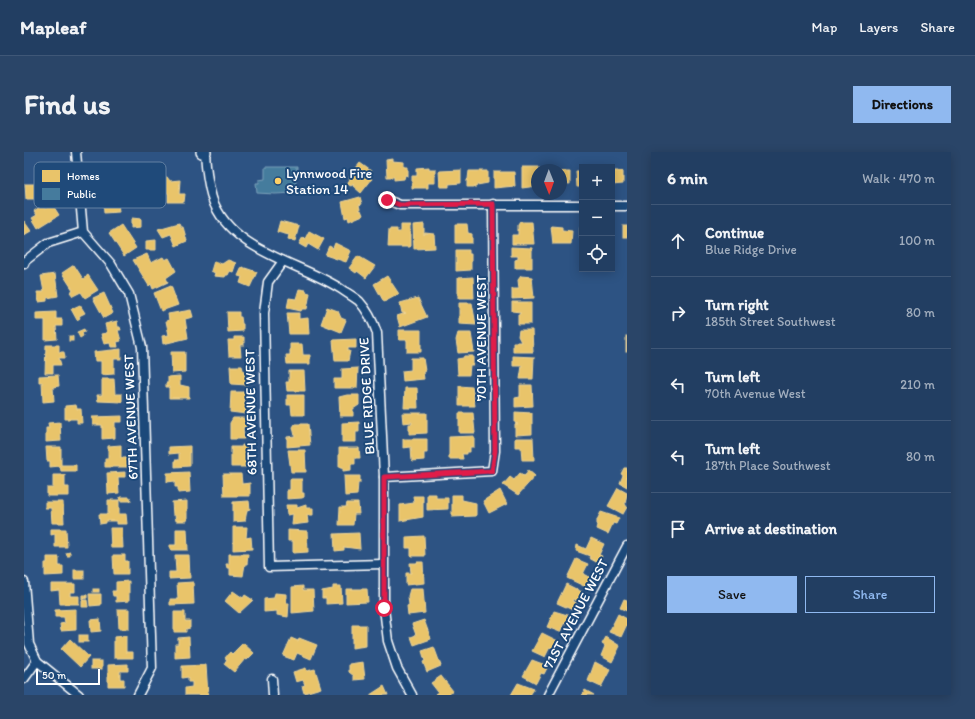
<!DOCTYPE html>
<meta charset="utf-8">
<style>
:root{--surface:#223e62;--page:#2a4568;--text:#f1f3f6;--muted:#a2aebe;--line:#3f5777;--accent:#90b9f0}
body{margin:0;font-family:Itim,sans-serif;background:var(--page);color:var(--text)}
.controls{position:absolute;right:12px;top:12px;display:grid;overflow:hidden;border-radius:0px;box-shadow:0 2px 10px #0003}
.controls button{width:36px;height:36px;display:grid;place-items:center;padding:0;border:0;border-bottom:1px solid var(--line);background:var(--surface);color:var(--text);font:20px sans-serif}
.compass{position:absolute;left:507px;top:12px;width:36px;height:36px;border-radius:50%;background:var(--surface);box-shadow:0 2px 10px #0003;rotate:179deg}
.scale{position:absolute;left:12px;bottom:10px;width:64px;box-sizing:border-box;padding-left:4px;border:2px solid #fff;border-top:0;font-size:11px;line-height:14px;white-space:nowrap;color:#fff;-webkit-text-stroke:3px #1f4a7a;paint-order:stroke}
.stop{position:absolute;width:12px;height:12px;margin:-9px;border:3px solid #e11d48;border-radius:50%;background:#fff}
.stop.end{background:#e11d48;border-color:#fff;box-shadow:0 1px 4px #0008}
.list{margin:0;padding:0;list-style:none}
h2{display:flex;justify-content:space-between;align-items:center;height:52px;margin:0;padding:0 16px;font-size:17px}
h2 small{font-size:13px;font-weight:400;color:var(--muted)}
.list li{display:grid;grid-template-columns:26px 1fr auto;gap:12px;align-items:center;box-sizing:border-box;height:72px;padding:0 16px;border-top:1px solid var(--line)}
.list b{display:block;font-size:15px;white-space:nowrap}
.list p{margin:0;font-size:13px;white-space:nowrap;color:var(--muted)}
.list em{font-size:13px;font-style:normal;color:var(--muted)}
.actions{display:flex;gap:8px;padding:12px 16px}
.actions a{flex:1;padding:9px 0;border:1px solid var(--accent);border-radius:0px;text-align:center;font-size:14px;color:var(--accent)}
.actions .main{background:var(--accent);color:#111}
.icon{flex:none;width:22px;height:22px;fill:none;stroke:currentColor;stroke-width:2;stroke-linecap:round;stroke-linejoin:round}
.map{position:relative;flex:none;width:603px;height:543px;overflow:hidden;border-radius:0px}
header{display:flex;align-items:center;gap:24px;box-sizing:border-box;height:56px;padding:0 20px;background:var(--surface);border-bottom:1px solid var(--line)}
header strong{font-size:19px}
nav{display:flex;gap:22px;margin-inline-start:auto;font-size:14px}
.intro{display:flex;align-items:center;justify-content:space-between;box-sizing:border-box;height:96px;padding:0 24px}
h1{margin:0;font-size:28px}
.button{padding:10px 18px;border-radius:0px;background:var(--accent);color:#111;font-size:14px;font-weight:700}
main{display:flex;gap:24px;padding:0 24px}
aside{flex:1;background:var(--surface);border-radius:0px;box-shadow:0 2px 10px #0003}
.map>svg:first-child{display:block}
.homes{fill:#e9c46a;stroke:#f0d697}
.public{fill:#457b9d;stroke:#7da3ba}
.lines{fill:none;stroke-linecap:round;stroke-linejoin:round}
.street-casing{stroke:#fff;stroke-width:11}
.secondary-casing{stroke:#fff;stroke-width:14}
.street{stroke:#1f4a7a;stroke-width:8}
.secondary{stroke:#1f4a7a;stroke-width:11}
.route{stroke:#e11d48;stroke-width:5}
.poi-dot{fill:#ffd166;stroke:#1f4a7a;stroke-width:1.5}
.labels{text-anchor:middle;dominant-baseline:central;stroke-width:4;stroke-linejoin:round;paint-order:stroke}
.poi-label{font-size:14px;fill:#fff;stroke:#1f4a7a;text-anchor:start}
.street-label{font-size:14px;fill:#fff;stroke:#1f4a7a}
.key{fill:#1f4a7a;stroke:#6280a2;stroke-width:1}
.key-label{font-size:11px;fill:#fff}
</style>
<header>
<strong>Mapleaf</strong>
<nav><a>Map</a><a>Layers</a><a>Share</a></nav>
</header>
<div class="intro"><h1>Find us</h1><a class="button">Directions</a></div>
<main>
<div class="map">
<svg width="603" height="543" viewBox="0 0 603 543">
<rect width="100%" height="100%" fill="#2d5383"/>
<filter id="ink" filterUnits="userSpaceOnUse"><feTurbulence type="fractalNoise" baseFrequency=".025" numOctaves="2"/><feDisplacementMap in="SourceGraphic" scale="8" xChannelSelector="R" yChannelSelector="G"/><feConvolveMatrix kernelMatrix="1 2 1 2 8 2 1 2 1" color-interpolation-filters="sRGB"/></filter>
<g filter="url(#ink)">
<g class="homes">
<path d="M 368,7 L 368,9 L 380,10 L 380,15 L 384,15 L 384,24 L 381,23 L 380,27 L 370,28 L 370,25 L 363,25 L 362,8 Z"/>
<path d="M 336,11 L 347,19 L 344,24 L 348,27 L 337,41 L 329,34 L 330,32 L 327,34 L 323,32 L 326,27 L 325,25 Z"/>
<path d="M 405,15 L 405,17 L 411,17 L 411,31 L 404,31 L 404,36 L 388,36 L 388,24 L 393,24 L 393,16 Z"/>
<path d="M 498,15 L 515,15 L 513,34 L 498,36 Z"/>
<path d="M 18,16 L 30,16 L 30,31 L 36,31 L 36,36 L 13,36 L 14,47 L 2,47 L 1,32 L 19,32 Z"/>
<path d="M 437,18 L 437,31 L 425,32 L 425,35 L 416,35 L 415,19 Z"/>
<path d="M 445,19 L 464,19 L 464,31 L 453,33 L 452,35 L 443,35 L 443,28 L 444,27 Z"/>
<path d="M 537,19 L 546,19 L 546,32 L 537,31 Z"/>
<path d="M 552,19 L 558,19 L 558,35 L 553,35 Z"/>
<path d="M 588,19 L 599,19 L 599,32 L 588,33 Z"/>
<path d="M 470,20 L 490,20 L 491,34 L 470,36 Z"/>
<path d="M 136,25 L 143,25 L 146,29 L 156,28 L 155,42 L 161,42 L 160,50 L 144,50 L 144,41 L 132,40 L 132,33 L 136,33 Z"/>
<path d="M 93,40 L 95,60 L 80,61 L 79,48 L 81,48 L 81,41 Z"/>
<path d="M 336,45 L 338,52 L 335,53 L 336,57 L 334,58 L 337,58 L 339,63 L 325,69 L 324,65 L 321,66 L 318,50 Z"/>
<path d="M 28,52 L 35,63 L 14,76 L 8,66 L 13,63 L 10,59 L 19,53 L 21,57 Z"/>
<path d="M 108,66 L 117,67 L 117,75 L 107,76 L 107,68 Z"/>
<path d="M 0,69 L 7,79 L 0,83 Z"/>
<path d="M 256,69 L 275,74 L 271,89 L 264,87 L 265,83 L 253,80 Z"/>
<path d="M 496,70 L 508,70 L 510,92 L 488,92 L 488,83 L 494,83 L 494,73 Z"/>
<path d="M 155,71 L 157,75 L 159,75 L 163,89 L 152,94 L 147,82 L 139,85 L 134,77 Z"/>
<path d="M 400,72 L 400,83 L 401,81 L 410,82 L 411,96 L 390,97 L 389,73 Z"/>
<path d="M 431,72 L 443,72 L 444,81 L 448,82 L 448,91 L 431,91 Z"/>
<path d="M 97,73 L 112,96 L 100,104 L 85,81 Z"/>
<path d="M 376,73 L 386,73 L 386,95 L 364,95 L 365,77 L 373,77 L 373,80 L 376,80 Z"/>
<path d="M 527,74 L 538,75 L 538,78 L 548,79 L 547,92 L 529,92 Z"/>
<rect x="599" y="74" width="4" height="11"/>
<rect x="556" y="75" width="2" height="10"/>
<path d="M 285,79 L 300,87 L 294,98 L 284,92 L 282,96 L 275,92 L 279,85 L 281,87 Z"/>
<path d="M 132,88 L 132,98 L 122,98 L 122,89 Z"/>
<path d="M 311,91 L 327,99 L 322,110 L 301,103 L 305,94 L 309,96 Z"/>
<path d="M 487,95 L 508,96 L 508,116 L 491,116 L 491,108 L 494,107 L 494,104 L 487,104 Z"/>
<path d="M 432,98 L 445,98 L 445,102 L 447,102 L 447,118 L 432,119 Z"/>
<path d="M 123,102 L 127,111 L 139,105 L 141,108 L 145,106 L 152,119 L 142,126 L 144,130 L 129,137 L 127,132 L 125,134 L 109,108 Z"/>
<path d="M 334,104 L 351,114 L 342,126 L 333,119 L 332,121 L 325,116 Z"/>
<path d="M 204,108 L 212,111 L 209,120 L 206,119 L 204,123 L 202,123 L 201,125 L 190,124 L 191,121 L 187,119 L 190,109 L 198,112 Z"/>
<path d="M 50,113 L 59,127 L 64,123 L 74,138 L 61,146 L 57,140 L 49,144 L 46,140 L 49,138 L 38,121 Z"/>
<path d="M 218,115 L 233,120 L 226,135 L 216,131 L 218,125 L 214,124 Z"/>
<path d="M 31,122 L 34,144 L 23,146 L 23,149 L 15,150 L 13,140 L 20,140 L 17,124 Z"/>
<path d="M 363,124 L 375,142 L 360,150 L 350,132 Z"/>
<path d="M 497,124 L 508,125 L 510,146 L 488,147 L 488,137 L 495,137 L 494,128 Z"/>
<path d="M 449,125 L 450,146 L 434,146 L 434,126 Z"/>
<path d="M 147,134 L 154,153 L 137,159 L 130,141 Z"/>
<path d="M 275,137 L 282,138 L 282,140 L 286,141 L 283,157 L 278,157 L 277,159 L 263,156 L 265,146 L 272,147 Z"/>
<path d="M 80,141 L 89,161 L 80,166 L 69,146 Z"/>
<path d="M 394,146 L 403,165 L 376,175 L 373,164 L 382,161 L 378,161 L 376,151 Z"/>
<path d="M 488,150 L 507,150 L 507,172 L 494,172 L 494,162 L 496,162 L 496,160 L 488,159 Z"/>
<path d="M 435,151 L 448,151 L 452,173 L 435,172 Z"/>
<path d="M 56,153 L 61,161 L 55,164 L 56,166 L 53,168 L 47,157 Z"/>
<path d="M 303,155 L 314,159 L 317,166 L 322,168 L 317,180 L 297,172 Z"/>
<path d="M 167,158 L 169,165 L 161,167 L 164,186 L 139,192 L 138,184 L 145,183 L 142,169 L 145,168 L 144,162 Z"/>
<path d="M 32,160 L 32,167 L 38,167 L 38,174 L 32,174 L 33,187 L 21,188 L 21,168 L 12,168 L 12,161 Z"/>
<path d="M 203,160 L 215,160 L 215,165 L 217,165 L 218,172 L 219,172 L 219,179 L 204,180 Z"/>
<path d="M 263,161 L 275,161 L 275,167 L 284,166 L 285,182 L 265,182 Z"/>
<path d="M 93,169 L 94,175 L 96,175 L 97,178 L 94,178 L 97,189 L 93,190 L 94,195 L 87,195 L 86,191 L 80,192 L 77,182 L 83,181 L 81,172 Z"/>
<path d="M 60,177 L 61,180 L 58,181 L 59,184 L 56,186 L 53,180 Z"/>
<path d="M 375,178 L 397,178 L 397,200 L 383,200 L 383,188 L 375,188 Z"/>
<path d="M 495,178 L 508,178 L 509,200 L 489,200 L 489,190 L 497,190 L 494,184 Z"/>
<path d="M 434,181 L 447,181 L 450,200 L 434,201 L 432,188 Z"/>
<rect x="45" y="184" width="4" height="5"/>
<rect x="602" y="184" width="1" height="16"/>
<path d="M 210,185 L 220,185 L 220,193 L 216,193 L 217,204 L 205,204 L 204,188 L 210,188 Z"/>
<path d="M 332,187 L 332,196 L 324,196 L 324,199 L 326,199 L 324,209 L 311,209 L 309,188 Z"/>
<path d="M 266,192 L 278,192 L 279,203 L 286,203 L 286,212 L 263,212 L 262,203 L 266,203 Z"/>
<path d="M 22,193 L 35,193 L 35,200 L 40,200 L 41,206 L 35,206 L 37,213 L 29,213 L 29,221 L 21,221 Z"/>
<path d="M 97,197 L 97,207 L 90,207 L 90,222 L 77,223 L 77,209 L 71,209 L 70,200 Z"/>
<path d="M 147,200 L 161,200 L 161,220 L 148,221 Z"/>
<path d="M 440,204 L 449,204 L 449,213 L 446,213 L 445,223 L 434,223 L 433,207 L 439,206 Z"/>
<path d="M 489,204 L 510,205 L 509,227 L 496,227 L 498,214 L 489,214 Z"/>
<path d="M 387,206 L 399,206 L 401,219 L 399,220 L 400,227 L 379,229 L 378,219 L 387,218 Z"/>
<path d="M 206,214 L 218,214 L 221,225 L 223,225 L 223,233 L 207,232 Z"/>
<path d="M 334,216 L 333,236 L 310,236 L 310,227 L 318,227 L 318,217 Z"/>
<path d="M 265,219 L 280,219 L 281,239 L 263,239 L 262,230 L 265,230 Z"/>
<path d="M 34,223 L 35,234 L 29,235 L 30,249 L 19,250 L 18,230 L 15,230 L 15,224 Z"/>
<path d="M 156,224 L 156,233 L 165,235 L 165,246 L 145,246 L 145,235 L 142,235 L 142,231 L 144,231 L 144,225 Z"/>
<path d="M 78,227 L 90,227 L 91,242 L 98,242 L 98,250 L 74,249 L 73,243 L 78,243 Z"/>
<path d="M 496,233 L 508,233 L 509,254 L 491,255 L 491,246 L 496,245 Z"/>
<path d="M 435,234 L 448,235 L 451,254 L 435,254 Z"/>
<path d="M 381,236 L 393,236 L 394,256 L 380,256 Z"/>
<path d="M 207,240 L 220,240 L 222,262 L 206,260 Z"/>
<path d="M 263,243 L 280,243 L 280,263 L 268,263 L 267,253 L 263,253 Z"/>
<path d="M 323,243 L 335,243 L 335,253 L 329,257 L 329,264 L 316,264 L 315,245 Z"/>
<path d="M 52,253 L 53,257 L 57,257 L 58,271 L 53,271 L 53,267 L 41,267 L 41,254 Z"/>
<path d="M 491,260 L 508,261 L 508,282 L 491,283 L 491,272 L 494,272 L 491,271 Z"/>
<path d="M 378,261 L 403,261 L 403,281 L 385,282 L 385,272 L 388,272 L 388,270 L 379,271 Z"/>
<path d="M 435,261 L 449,261 L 451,281 L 435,281 Z"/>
<path d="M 98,264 L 98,270 L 91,270 L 91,286 L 78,287 L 78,273 L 69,273 L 68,265 Z"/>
<path d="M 209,266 L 223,266 L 223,275 L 219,275 L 220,287 L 206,287 L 206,271 Z"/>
<path d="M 36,270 L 37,289 L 22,290 L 22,276 L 25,276 L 24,271 Z"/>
<path d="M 335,270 L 335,280 L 332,280 L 332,290 L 318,290 L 318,271 Z"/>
<path d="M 271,272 L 284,272 L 286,293 L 263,295 L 263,285 L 271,284 L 269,275 Z"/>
<path d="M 450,284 L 450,295 L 446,295 L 446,300 L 443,300 L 443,302 L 438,302 L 439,307 L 425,307 L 425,285 Z"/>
<path d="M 491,286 L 509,286 L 510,308 L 498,308 L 497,295 L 491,295 Z"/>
<path d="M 379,287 L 403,287 L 403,301 L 400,301 L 400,308 L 388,309 L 387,295 L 379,296 Z"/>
<path d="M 97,293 L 97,306 L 104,306 L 104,315 L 81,315 L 81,306 L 84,306 L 84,294 Z"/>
<path d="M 218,293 L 223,294 L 222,315 L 207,315 L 207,295 L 218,295 Z"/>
<path d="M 166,294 L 166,314 L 151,315 L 151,308 L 155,308 L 155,301 L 145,302 L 145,295 Z"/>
<path d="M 22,295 L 37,295 L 37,313 L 52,313 L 52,319 L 37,319 L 36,314 L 26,315 L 26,309 L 23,309 Z"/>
<path d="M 315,296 L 335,296 L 336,306 L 331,306 L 331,312 L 327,312 L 327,318 L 319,319 L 319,315 L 315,315 Z"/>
<path d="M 264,298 L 281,298 L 282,320 L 267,320 Z"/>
<path d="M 600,316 L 603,316 L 603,335 L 596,331 L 599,323 L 597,322 Z"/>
<path d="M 504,318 L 511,324 L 494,343 L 479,333 L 486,325 L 490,328 L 496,321 L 501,324 Z"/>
<path d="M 101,320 L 101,325 L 94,325 L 95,341 L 84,342 L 83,321 Z"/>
<path d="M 165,320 L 166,340 L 154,341 L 154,335 L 151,335 L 151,329 L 143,330 L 143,321 Z"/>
<path d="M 199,322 L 217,322 L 218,332 L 226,331 L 226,344 L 200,344 Z"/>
<path d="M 29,323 L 41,323 L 41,335 L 45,335 L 45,344 L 23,344 L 23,336 L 29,336 Z"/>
<path d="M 320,324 L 336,324 L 336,331 L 334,331 L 333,343 L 321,344 Z"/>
<path d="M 266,327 L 278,327 L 278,341 L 280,341 L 280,345 L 278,346 L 263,347 L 263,338 L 266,338 Z"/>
<path d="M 594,336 L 603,341 L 601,352 L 603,355 L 599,362 L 584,354 Z"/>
<path d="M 476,338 L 483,352 L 465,361 L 459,349 Z"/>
<path d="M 403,342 L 412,342 L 412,346 L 424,346 L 424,357 L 403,358 Z"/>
<path d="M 428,343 L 438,343 L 438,348 L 452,351 L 452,364 L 428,365 Z"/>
<path d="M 389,344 L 399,344 L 399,365 L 376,369 L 376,353 L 390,351 Z"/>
<path d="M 96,345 L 106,345 L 107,349 L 96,349 Z"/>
<path d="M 84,348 L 95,348 L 95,362 L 102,362 L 103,372 L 93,372 L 93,369 L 82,369 L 82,371 L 76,372 L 75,362 L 84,362 Z"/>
<path d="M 163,349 L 163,369 L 152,369 L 151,363 L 149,363 L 148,350 Z"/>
<path d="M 225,349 L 226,357 L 223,358 L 221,369 L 209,370 L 209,350 Z"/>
<path d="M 21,350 L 39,350 L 40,371 L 28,371 L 27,356 L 21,356 Z"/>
<path d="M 323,351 L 334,351 L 335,362 L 330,362 L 329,373 L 315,373 L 316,355 L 322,355 Z"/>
<path d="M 262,353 L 273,353 L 273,356 L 282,353 L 282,356 L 289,356 L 289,363 L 283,363 L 284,371 L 268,373 L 269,362 L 263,363 Z"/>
<path d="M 577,360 L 595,366 L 592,372 L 589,371 L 584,382 L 573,377 L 574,373 L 573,372 L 573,368 Z"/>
<path d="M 209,375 L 223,375 L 222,386 L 227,385 L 228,397 L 209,398 Z"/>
<path d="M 86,376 L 98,376 L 99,396 L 87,396 Z"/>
<path d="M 27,377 L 42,377 L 43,395 L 31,395 L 31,382 L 27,383 Z"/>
<path d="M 152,377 L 163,377 L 164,398 L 146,398 L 146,393 L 152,393 Z"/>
<path d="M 264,378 L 283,379 L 284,400 L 269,401 L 269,389 L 264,389 Z"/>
<path d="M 335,381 L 336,397 L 320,395 L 320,398 L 311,399 L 310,382 Z"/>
<path d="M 400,384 L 401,404 L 387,404 L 387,396 L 382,396 L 382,385 Z"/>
<path d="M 567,386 L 580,392 L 575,403 L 578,404 L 574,411 L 565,406 L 566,404 L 552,399 L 553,393 L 562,397 Z"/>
<path d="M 46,400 L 46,404 L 43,404 L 42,401 Z"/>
<path d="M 205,402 L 224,402 L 223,412 L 221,412 L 219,424 L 206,423 L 206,416 L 203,416 L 202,412 L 205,412 Z"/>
<path d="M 89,403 L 101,403 L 101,409 L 104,409 L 104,422 L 90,422 Z"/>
<path d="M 151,403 L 165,403 L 166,426 L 145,427 L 145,420 L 152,420 Z"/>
<path d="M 23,405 L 35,405 L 35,414 L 39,414 L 39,423 L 21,424 L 21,411 L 23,411 Z"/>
<path d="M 552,407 L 564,412 L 559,422 L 567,426 L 562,435 L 543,426 Z"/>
<path d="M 393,410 L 399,410 L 400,431 L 382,433 L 382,421 L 387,421 L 386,411 L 393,411 Z"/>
<rect x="50" y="418" width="10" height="9"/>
<path d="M 105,429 L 105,449 L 92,450 L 92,444 L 89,444 L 88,439 L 92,439 L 92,430 Z"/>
<path d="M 169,430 L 170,452 L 146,453 L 146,447 L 154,447 L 153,431 Z"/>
<path d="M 27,432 L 51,432 L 51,440 L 46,440 L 46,444 L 55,444 L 55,452 L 36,452 L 35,438 L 27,439 Z"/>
<path d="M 542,432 L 560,441 L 556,450 L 549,447 L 548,449 L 554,452 L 551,459 L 533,451 Z"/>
<path d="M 279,434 L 279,438 L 289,438 L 290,459 L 268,461 L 268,435 Z"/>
<path d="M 309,434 L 317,434 L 318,451 L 302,452 L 302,446 L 298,446 L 298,439 L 309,437 Z"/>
<rect x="69" y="437" width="6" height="3"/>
<path d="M 322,437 L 343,437 L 344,450 L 322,451 Z"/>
<path d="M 386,437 L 399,437 L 401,461 L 384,463 L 383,454 L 385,453 L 384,444 Z"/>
<path d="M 209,439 L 219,446 L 221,443 L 229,448 L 215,461 L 201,449 Z"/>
<path d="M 251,441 L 262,442 L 262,451 L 265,451 L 264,465 L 253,463 L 253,459 L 240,460 L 240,447 L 250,446 Z"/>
<path d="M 65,442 L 77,442 L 77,453 L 66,454 Z"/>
<path d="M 58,443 L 63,443 L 63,446 L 58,447 Z"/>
<path d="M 600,447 L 603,448 L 603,459 L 596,456 Z"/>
<path d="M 58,448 L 63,448 L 64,455 L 58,455 Z"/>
<path d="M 52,457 L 52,478 L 37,479 L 36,472 L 41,471 L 40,465 L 31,465 L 31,458 Z"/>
<path d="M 94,457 L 105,457 L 105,477 L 95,477 Z"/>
<path d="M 530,459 L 547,464 L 543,473 L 540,471 L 536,480 L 523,475 Z"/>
<path d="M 150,460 L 161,460 L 161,469 L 166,469 L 166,476 L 162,477 L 162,480 L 150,480 Z"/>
<path d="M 594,462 L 603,467 L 603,472 L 597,485 L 585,480 Z"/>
<path d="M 76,467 L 77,479 L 67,480 L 66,468 Z"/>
<path d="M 400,468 L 407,487 L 390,493 L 387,485 L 392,483 L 388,472 Z"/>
<path d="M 328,473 L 342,473 L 342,494 L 328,496 Z"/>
<path d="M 518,481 L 536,490 L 532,498 L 526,495 L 521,505 L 508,499 Z"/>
<rect x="55" y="483" width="9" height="7"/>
<path d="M 102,484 L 102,500 L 109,500 L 109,506 L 90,506 L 90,485 Z"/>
<path d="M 165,485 L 166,505 L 151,506 L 151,492 L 154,492 L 154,486 Z"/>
<path d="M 582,485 L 596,494 L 588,510 L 577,504 L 581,494 L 578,492 Z"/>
<path d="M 267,486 L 274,489 L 275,486 L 293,493 L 287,507 L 273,501 L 270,508 L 259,504 Z"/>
<path d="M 46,487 L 65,505 L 56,515 L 37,497 Z"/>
<path d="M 219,491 L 230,501 L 223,508 L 221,507 L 210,520 L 200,512 L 203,507 L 201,506 L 206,500 L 208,502 Z"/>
<path d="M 410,495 L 417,514 L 403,520 L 399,510 L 401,509 L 398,499 Z"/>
<path d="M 508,508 L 524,514 L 520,522 L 517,521 L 512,531 L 499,524 Z"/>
<rect x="67" y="509" width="11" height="8"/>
<path d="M 339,510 L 341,527 L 330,528 L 330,524 L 325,520 L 325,512 Z"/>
<path d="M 571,510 L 586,518 L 577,535 L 564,529 Z"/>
<path d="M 104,512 L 104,519 L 96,519 L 96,527 L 100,527 L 100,534 L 84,534 L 84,513 Z"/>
<path d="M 182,513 L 184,543 L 161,543 L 161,536 L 168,535 L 168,530 L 164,530 L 164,525 L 158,526 L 158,514 Z"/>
<path d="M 282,516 L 283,519 L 291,517 L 297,536 L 280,541 L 278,534 L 281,533 L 279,528 L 272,530 L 269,520 Z"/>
<path d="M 417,524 L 429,539 L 424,543 L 411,542 L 414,540 L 407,531 Z"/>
<path d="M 494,531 L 510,537 L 506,543 L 487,543 Z"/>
<path d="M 360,534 L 364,543 L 346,543 Z"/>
<path d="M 561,538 L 570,543 L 558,543 Z"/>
</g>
<path class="public" d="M 241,15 L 273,15 L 271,41 L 251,42 L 233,41 L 232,31 L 235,31 L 235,28 L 241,27 Z"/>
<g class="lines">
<defs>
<g id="street">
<path d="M 52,0 L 59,80 L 87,112 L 105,142 L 118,195 L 128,516 L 114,543"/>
<path d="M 181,1 C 182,16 184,32 188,46 C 206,100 276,110 317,137 C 323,141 330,145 335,149 C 344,159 349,169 353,181 L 360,325 L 360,456 L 364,489 L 373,516 L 388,543"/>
<path d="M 363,48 L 376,53 L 558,53"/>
<path d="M 588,54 L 603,54"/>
<path d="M 259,109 L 244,130 L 240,161 L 245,415 L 359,412"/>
<path d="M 0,112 L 1,109 L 24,91 L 59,80"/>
<path d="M 360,325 L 468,319 L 471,299 L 469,52"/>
<path d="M 0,430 L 5,492 L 13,509 L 55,543"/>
<path d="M 0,527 L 13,509"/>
<path d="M 248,527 L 249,543"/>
<path d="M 524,543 L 603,394"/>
</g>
<path id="secondary" d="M 178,0 L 181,0"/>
</defs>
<use href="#street" class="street-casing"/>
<use href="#secondary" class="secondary-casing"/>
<use href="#street" class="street"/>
<use href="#secondary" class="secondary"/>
</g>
</g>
<g class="lines" filter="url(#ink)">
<path class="route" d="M 360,456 L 360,325 L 468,319 L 471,299 L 469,52 L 376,53 L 363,48"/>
</g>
<circle class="poi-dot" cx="254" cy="29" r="4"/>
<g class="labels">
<g class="poi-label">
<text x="262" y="21">Lynnwood Fire<tspan x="262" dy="16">Station 14</tspan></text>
</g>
<g class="street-label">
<text transform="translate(457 186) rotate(-90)">70TH AVENUE WEST</text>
<text transform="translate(343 244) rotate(-93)">BLUE RIDGE DRIVE</text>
<text transform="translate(227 260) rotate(-91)">68TH AVENUE WEST</text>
<text transform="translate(107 265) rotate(-92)">67TH AVENUE WEST</text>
<text transform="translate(552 462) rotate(-62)">71ST AVENUE WEST</text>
</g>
</g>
<rect x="10" y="10" width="132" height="46" rx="6" class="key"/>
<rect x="18" y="18" width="18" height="12" fill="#e9c46a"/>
<rect x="18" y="36" width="18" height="12" fill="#457b9d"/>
<g class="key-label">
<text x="43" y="28">Homes</text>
<text x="43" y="46">Public</text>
</g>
</svg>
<div class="controls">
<button>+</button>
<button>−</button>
<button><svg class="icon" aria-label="locate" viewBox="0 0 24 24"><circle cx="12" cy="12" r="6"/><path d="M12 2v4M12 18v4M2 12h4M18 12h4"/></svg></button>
</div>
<svg class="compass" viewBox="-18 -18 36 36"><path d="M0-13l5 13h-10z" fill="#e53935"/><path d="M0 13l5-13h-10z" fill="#a2aebe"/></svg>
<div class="scale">50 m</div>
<div class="stop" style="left:360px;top:456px"></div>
<div class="stop end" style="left:363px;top:48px"></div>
</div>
<aside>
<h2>6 min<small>Walk · 470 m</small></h2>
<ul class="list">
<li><svg class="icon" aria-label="ahead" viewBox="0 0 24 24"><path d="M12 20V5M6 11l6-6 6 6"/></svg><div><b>Continue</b><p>Blue Ridge Drive</p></div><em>100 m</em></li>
<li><svg class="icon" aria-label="right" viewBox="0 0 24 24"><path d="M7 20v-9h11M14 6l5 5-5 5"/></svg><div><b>Turn right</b><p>185th Street Southwest</p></div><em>80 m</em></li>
<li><svg class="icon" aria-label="left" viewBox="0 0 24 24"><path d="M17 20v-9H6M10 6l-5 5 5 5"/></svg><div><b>Turn left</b><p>70th Avenue West</p></div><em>210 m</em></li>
<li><svg class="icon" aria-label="left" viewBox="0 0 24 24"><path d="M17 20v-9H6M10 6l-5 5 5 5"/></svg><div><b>Turn left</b><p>187th Place Southwest</p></div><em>80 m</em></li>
<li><svg class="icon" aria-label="arrive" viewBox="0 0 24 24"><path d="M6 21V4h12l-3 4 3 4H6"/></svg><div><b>Arrive at destination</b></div></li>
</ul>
<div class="actions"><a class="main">Save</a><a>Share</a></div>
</aside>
</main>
